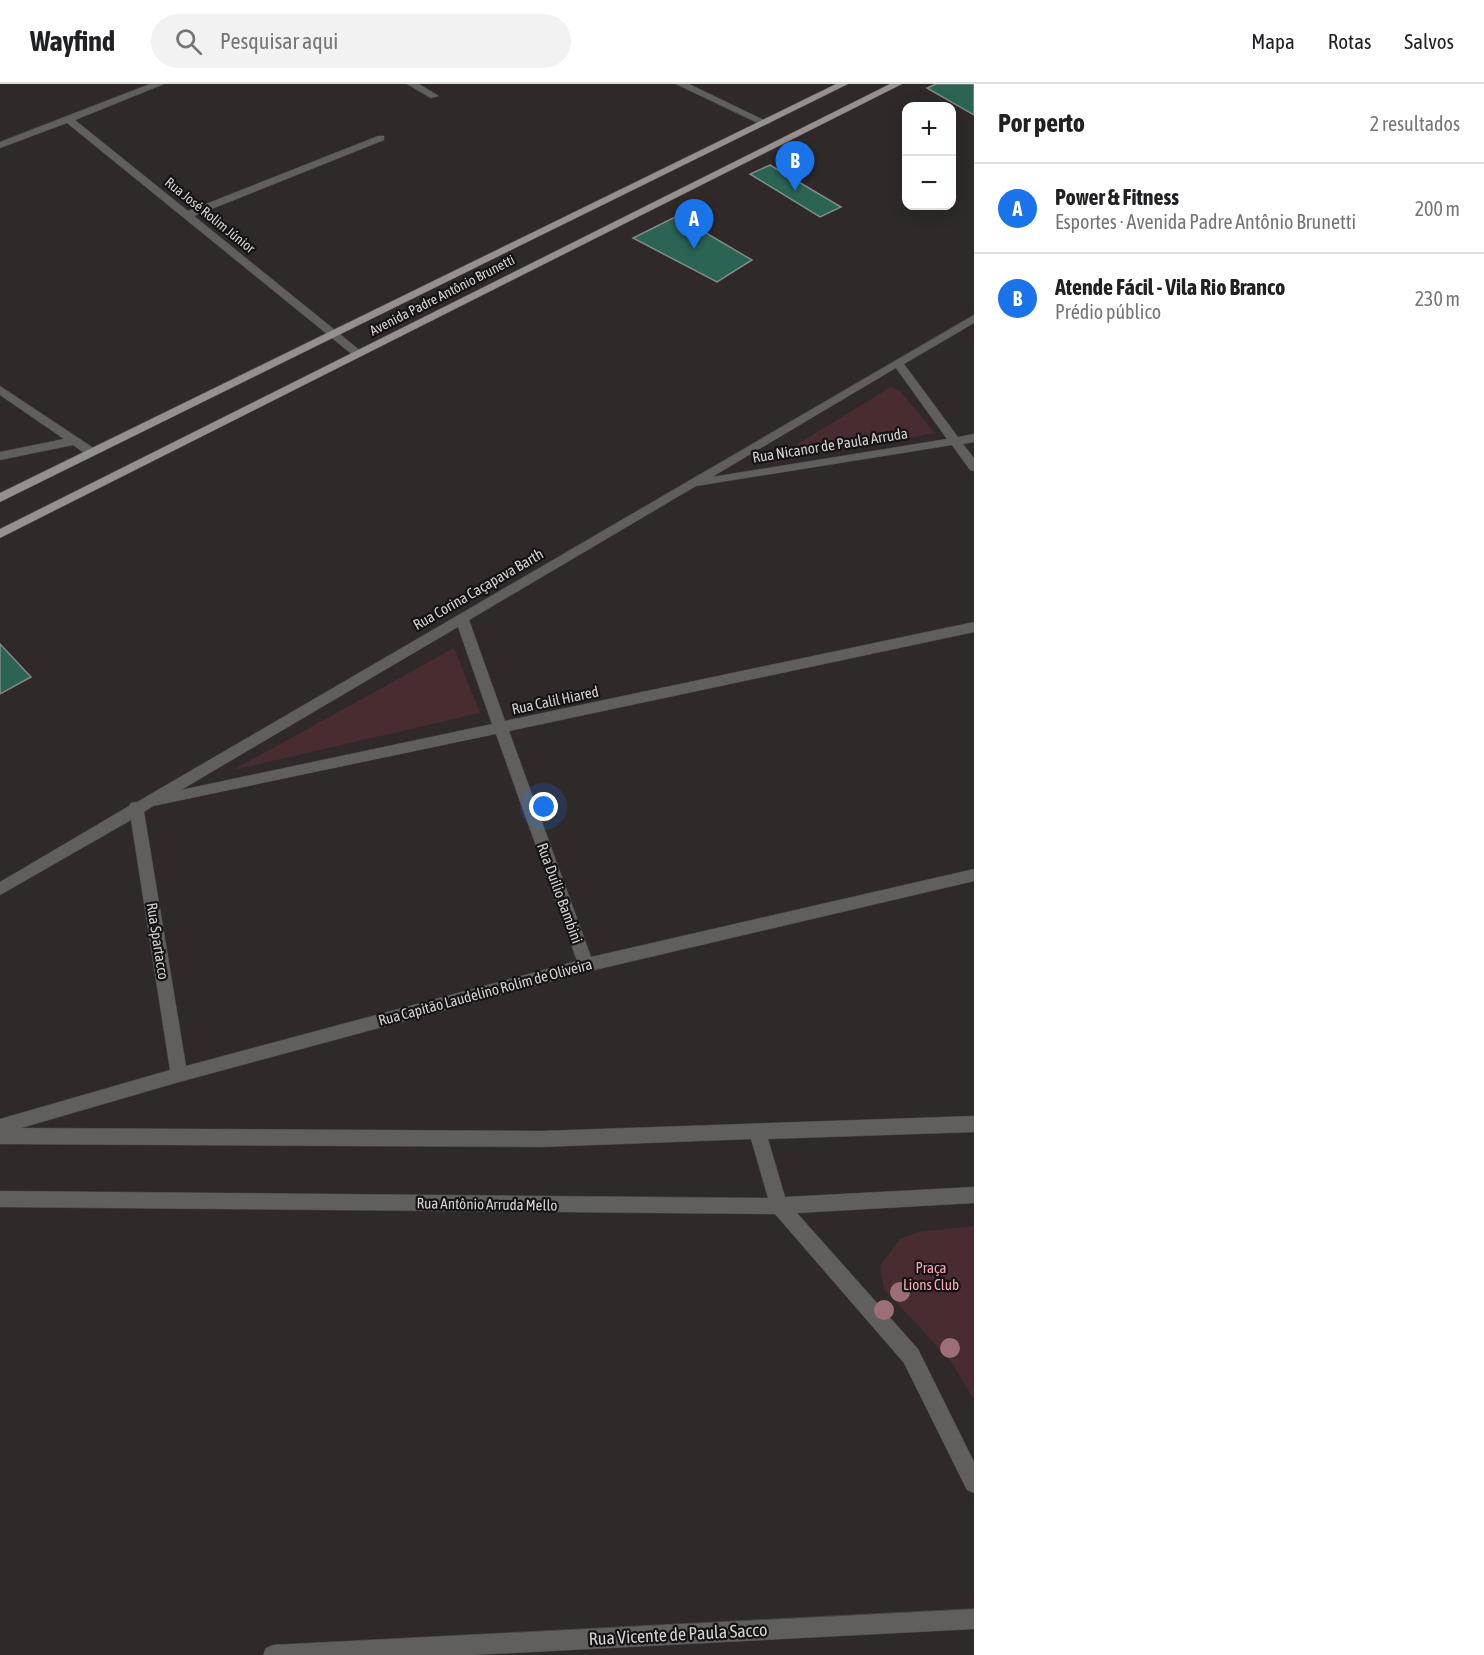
<!DOCTYPE html>
<html lang="pt">
<meta charset="utf-8">
<style>
:root{--surface:#fff;--page:#f2f2f2;--text:#202124;--muted:#757577;--line:#e0e0e0;--accent:#1a73e8}
body{margin:0;font-family:"Asap Condensed",sans-serif;background:var(--page);color:var(--text)}
.controls{position:absolute;right:18px;top:18px;display:grid;overflow:hidden;border-radius:12px;box-shadow:0 3px 15px #0003}
.controls button{width:54px;height:54px;display:grid;place-items:center;padding:0;border:0;border-bottom:2px solid var(--line);background:var(--surface);color:var(--text);font:30px sans-serif}
.you{position:absolute;left:544px;top:723px;width:21px;height:21px;margin:-15px;border:4px solid #fff;border-radius:50%;background:#1a73e8;box-shadow:0 0 0 9px #1a73e833}
.badge{display:grid;place-items:center;width:39px;height:39px;border-radius:50%;background:var(--accent);color:#fff;font-size:20px;font-weight:700}
.pin{position:absolute;translate:-50% -50px;filter:drop-shadow(0 2px 3px #0008)}
.pin::after{content:'';position:absolute;top:32px;width:21px;height:18px;background:inherit;clip-path:polygon(0 0,100% 0,50% 100%)}
.list{margin:0;padding:0;list-style:none}
h2{display:flex;justify-content:space-between;align-items:center;height:78px;margin:0;padding:0 24px;font-size:26px}
h2 small{font-size:20px;font-weight:400;color:var(--muted)}
.list li{display:grid;grid-template-columns:39px 1fr auto;gap:18px;align-items:center;box-sizing:border-box;height:90px;padding:0 24px;border-top:2px solid var(--line)}
.list b{display:block;font-size:22px;white-space:nowrap}
.list p{margin:0;font-size:20px;white-space:nowrap;color:var(--muted)}
.list em{font-size:20px;font-style:normal;color:var(--muted)}
.icon{flex:none;width:33px;height:33px;fill:none;stroke:currentColor;stroke-width:2;stroke-linecap:round;stroke-linejoin:round}
.map{position:relative;flex:none;width:974px;height:1571px;overflow:hidden}
header{display:flex;align-items:center;gap:36px;box-sizing:border-box;height:84px;padding:0 30px;background:var(--surface);border-bottom:2px solid var(--line)}
header strong{font-size:28px}
nav{display:flex;gap:33px;margin-inline-start:auto;font-size:21px}
.search{width:420px;height:54px;background:var(--page);display:flex;align-items:center;gap:15px;box-sizing:border-box;padding:0 21px;border-radius:33px;color:var(--muted);font-size:22px}
main{display:flex}
aside{flex:1;background:var(--surface)}
.map>svg:first-child{display:block}
.green{fill:#492c30}
.building{fill:#2b6455;stroke:#838a87;stroke-width:1.5}
.lines{fill:none;stroke-linecap:round;stroke-linejoin:round}
.minor-casing{stroke:#4a4445;stroke-width:1}
.major-casing{stroke:#4a4445;stroke-width:1}
.minor{fill:#615e5e;fill-rule:evenodd}
.major{fill:#969091;fill-rule:evenodd}
.tree{fill:#9e6e76}
.labels{text-anchor:middle;dominant-baseline:central;stroke-width:4.5;stroke-linejoin:round;paint-order:stroke}
.far-street-label{font-size:14px;fill:#d6d2d3;stroke:#151313}
.street-label{font-size:15px;fill:#d6d2d3;stroke:#151313}
.park-label{font-size:15px;fill:#f8a7b4;stroke:#151313}
.near-street-label{font-size:18px;fill:#d6d2d3;stroke:#151313}
</style>
<header>
<strong>Wayfind</strong>
<div class="search"><svg class="icon" aria-label="search" viewBox="0 0 24 24"><circle cx="10" cy="10" r="6"/><path d="M15 15l6 6"/></svg>Pesquisar aqui</div>
<nav><a>Mapa</a><a>Rotas</a><a>Salvos</a></nav>
</header>
<main>
<div class="map">
<svg width="974" height="1571" viewBox="0 0 974 1571">
<rect width="100%" height="100%" fill="#2f292a"/>
<g class="green">
<path d="M 891,303 L 901,308 L 935,349 L 765,380 Z"/>
<path d="M 454,564 L 480,629 L 233,686 Z"/>
<path d="M 974,1142 L 974,1316 L 951,1277 L 884,1205 L 880,1182 L 900,1155 L 918,1148 Z"/>
</g>
<g class="building">
<path d="M 936,0 L 974,0 L 974,31 L 927,4 Z"/>
<path d="M 770,81 L 841,123 L 820,133 L 750,90 Z"/>
<path d="M 677,132 L 752,176 L 717,198 L 633,154 Z"/>
<path d="M 0,560 L 31,593 L 0,610 Z"/>
</g>
<g class="lines">
<defs>
<g id="minor">
<path d="M 150,0 L 164,0 L 75,36 L 188,127 L 378,52 L 384,52 L 384,56 L 194,132 L 362,268 L 362,272 L 354,272 L 67,39 L 0,64 L 0,58 Z"/>
<path d="M 407,0 L 419,0 L 439,12 L 431,14 Z"/>
<path d="M 676,0 L 689,0 L 770,39 L 762,41 Z"/>
<path d="M 974,231 L 974,239 L 904,280 L 958,353 L 974,350 L 974,358 L 963,360 L 974,374 L 974,387 L 970,386 L 952,361 L 696,402 L 469,536 L 505,637 L 974,538 L 974,548 L 509,647 L 591,873 L 974,785 L 974,797 L 586,888 L 179,998 L 21,1044 L 541,1047 L 974,1032 L 974,1048 L 768,1055 L 785,1113 L 974,1103 L 974,1119 L 797,1129 L 918,1265 L 974,1378 L 974,1409 L 967,1406 L 904,1279 L 775,1130 L 0,1123 L 0,1107 L 768,1114 L 751,1055 L 541,1063 L 0,1060 L 0,1035 L 170,986 L 131,736 L 0,811 L 0,798 L 129,722 L 131,719 L 137,718 ZM 896,284 L 947,355 L 712,393 ZM 458,543 L 492,640 L 181,706 ZM 496,650 L 577,877 L 186,982 L 144,728 L 153,722 Z"/>
<path d="M 0,302 L 95,365 L 95,371 L 87,371 L 73,361 L 0,376 L 0,368 L 64,355 L 0,311 Z"/>
<path d="M 974,1525 L 974,1545 L 473,1571 L 263,1571 L 266,1564 L 273,1561 Z"/>
</g>
<g id="major">
<path d="M 836,0 L 848,0 L 0,418 L 0,409 Z"/>
<path d="M 890,0 L 902,0 L 0,454 L 0,445 Z"/>
</g>
</defs>
<use href="#minor" class="minor-casing"/>
<use href="#major" class="major-casing"/>
<use href="#minor" class="minor"/>
<use href="#major" class="major"/>
</g>
<g class="tree">
<circle cx="900" cy="1208" r="10"/>
<circle cx="884" cy="1226" r="10"/>
<circle cx="950" cy="1264" r="10"/>
</g>
<g class="labels">
<g class="far-street-label">
<text transform="translate(210 131) rotate(39)">Rua José Rolim Júnior</text>
<text transform="translate(442 211) rotate(-27)">Avenida Padre Antônio Brunetti</text>
</g>
<g class="street-label">
<text transform="translate(830 361) rotate(-9)">Rua Nicanor de Paula Arruda</text>
<text transform="translate(478 505) rotate(-30)">Rua Corina Caçapava Barth</text>
<text transform="translate(555 616) rotate(-12)">Rua Calil Hiared</text>
<text transform="translate(560 809) rotate(70)">Rua Duílio Bambini</text>
<text transform="translate(158 857) rotate(81)">Rua Spartacco</text>
<text transform="translate(485 908) rotate(-15)">Rua Capitão Laudelino Rolim de Oliveira</text>
<text transform="translate(487 1120) rotate(1)">Rua Antônio Arruda Mello</text>
</g>
<g class="park-label">
<text x="931" y="1183">Praça<tspan x="931" dy="17">Lions Club</tspan></text>
</g>
<g class="near-street-label">
<text transform="translate(678 1550) rotate(-3)">Rua Vicente de Paula Sacco</text>
</g>
</g>
</svg>
<div class="controls">
<button>+</button>
<button>−</button>
</div>
<div class="you"></div>
<div class="pin badge" style="left:694px;top:165px">A</div>
<div class="pin badge" style="left:795px;top:107px">B</div>
</div>
<aside>
<h2>Por perto<small>2 resultados</small></h2>
<ul class="list">
<li><span class="badge">A</span><div><b>Power &amp; Fitness</b><p>Esportes · Avenida Padre Antônio Brunetti</p></div><em>200 m</em></li>
<li><span class="badge">B</span><div><b>Atende Fácil - Vila Rio Branco</b><p>Prédio público</p></div><em>230 m</em></li>
</ul>
</aside>
</main>
